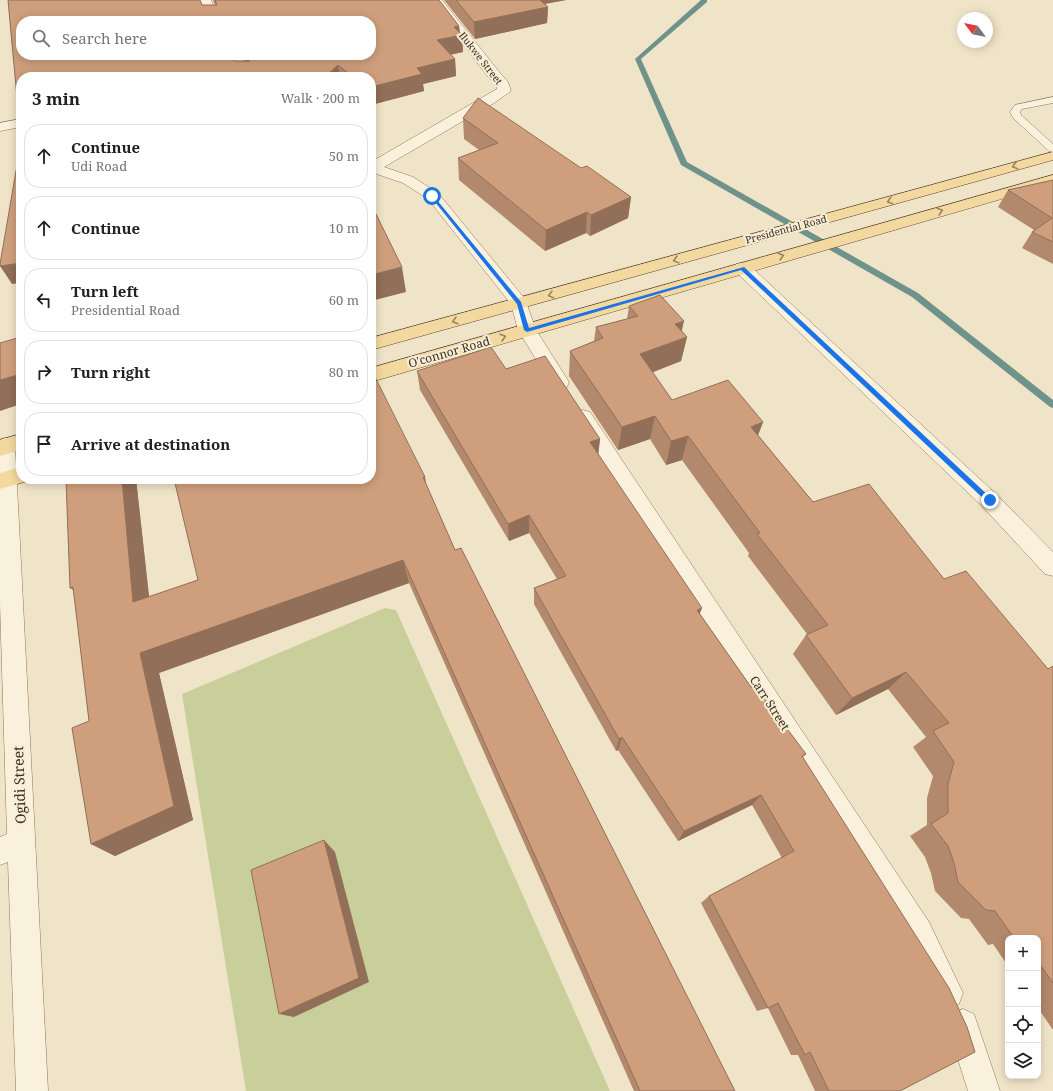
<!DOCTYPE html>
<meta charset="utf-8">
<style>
:root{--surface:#fff;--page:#f2f2f2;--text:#202124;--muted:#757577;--line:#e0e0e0}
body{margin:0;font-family:"Noto Serif",serif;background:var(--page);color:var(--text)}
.controls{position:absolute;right:12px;bottom:12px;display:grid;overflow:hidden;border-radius:8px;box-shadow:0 2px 10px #0003}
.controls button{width:36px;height:36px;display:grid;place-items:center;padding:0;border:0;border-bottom:1px solid var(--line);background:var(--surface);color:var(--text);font:20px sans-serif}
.compass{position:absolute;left:957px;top:12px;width:36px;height:36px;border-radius:50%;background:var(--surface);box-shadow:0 2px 10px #0003;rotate:302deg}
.stop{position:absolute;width:12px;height:12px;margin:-9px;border:3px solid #1a73e8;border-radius:50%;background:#fff}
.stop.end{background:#1a73e8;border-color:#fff;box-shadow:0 1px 4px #0008}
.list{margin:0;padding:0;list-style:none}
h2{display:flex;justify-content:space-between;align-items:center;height:52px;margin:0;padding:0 16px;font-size:17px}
h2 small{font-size:13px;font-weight:400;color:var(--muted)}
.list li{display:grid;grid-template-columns:26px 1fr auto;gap:12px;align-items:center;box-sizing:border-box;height:64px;margin:0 8px 8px;padding:0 8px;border:1px solid var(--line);border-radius:16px}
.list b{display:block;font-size:15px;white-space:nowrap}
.list p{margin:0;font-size:13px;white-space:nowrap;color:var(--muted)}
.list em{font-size:13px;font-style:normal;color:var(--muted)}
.icon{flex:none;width:22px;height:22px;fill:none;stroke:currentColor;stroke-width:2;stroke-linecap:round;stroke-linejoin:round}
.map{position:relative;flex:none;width:1053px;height:1091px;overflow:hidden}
.search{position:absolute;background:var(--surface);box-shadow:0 2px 10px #0003;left:16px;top:16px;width:360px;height:44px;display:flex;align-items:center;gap:10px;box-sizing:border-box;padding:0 14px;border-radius:16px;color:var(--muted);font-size:15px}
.panel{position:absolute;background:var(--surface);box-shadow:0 2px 10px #0003;left:16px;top:72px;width:360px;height:412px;border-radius:16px}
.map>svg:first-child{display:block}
.green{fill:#c9cf9b}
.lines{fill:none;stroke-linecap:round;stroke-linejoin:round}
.stream{fill:#6f938a;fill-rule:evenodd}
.lane-casing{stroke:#8d765c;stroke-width:1}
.street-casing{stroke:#8d765c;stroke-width:1}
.primary-casing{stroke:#5b4430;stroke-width:1}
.lane{fill:#faf1dc;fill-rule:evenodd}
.street{fill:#faf1dc;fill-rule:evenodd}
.primary{fill:#f3d9a0;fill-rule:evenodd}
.wall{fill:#b2896c;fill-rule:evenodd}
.shaded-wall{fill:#916f58}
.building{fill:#cf9f7d;stroke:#916f58;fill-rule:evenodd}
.oneway{stroke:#988460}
.route{fill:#1a73e8}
.labels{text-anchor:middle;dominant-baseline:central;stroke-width:4;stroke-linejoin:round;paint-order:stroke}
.far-street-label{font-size:10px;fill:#3d2e20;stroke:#f7eed8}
.street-label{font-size:12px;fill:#3d2e20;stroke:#f7eed8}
.near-street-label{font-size:14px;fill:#3d2e20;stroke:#f7eed8}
</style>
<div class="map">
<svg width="1053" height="1091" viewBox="0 0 1053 1091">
<rect width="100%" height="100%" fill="#f0e4c8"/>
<path class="green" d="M 385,608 L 396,610 L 610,1091 L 246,1091 L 182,694 Z"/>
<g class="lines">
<path class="stream" d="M 701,0 L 707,0 L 707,2 L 641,59 L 687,162 L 918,293 L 1053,400 L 1053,408 L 1050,407 L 912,297 L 681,165 L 635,59 Z"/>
<defs>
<path id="lane" d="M 1053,97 L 1053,103 L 1022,109 L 1020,112 L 1021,115 L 1053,144 L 1053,152 L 1049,151 L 1013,118 L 1010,112 L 1015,105 Z"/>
<g id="street">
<path d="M 199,0 L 211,0 L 220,21 L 208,21 Z"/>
<path d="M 430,0 L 442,0 L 500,73 L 508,82 L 511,91 L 494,103 L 384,167 L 413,177 L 438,193 L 525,299 L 536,330 L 569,382 L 567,387 L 560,389 L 553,387 L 518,330 L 511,304 L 428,199 L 403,183 L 371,172 L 371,162 L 497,89 L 496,83 L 490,79 Z"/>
<path d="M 227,55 L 239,55 L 253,77 L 241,77 Z"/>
<path d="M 21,119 L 21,127 L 0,131 L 0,123 Z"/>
<path d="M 742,263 L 748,264 L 996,494 L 1053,552 L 1053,576 L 1045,574 L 982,506 L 736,272 L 734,268 L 736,264 Z"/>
<path d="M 583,410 L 590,412 L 929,922 L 963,993 L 959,1004 L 948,1008 L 937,1004 L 909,942 L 576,422 L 573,417 L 576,412 Z"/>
<path d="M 5,438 L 12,441 L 15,446 L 48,1091 L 16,1091 L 8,862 L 0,865 L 0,837 L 7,834 L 0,603 L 0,440 Z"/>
<path d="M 963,1009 L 974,1014 L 1000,1091 L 968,1091 L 947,1025 L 952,1014 Z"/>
</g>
<g id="primary">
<path d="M 1053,152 L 1053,160 L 371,350 L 371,338 Z"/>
<path d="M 1053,175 L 1053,184 L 371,382 L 371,368 Z"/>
<path d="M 21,434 L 21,450 L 0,456 L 0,440 Z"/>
<path d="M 21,467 L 21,479 L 29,479 L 28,481 L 0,489 L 0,473 Z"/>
</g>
</defs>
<use href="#lane" class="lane-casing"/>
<use href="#street" class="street-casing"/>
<use href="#primary" class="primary-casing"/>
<use href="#lane" class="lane"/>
<use href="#street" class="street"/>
<use href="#primary" class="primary"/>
</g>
<g class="wall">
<path d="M 8,0 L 200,0 L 202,5 L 215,5 L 213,0 L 439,0 L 459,26 L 460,32 L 462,35 L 463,52 L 450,55 L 455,59 L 456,76 L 423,84 L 424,91 L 371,105 L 371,77 L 21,77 L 21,124 L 19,119 ZM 21,21 L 371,21 L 371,55 L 241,55 L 245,61 L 235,61 L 231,55 L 21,55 Z"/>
<path d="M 444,0 L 566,0 L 545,4 L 548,7 L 547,23 L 475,39 Z"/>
<path d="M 463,118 L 581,168 L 631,197 L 628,218 L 590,236 L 586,233 L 545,251 L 459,180 L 458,158 L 479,150 L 464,139 Z"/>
<path d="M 1053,180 L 1053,264 L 1022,248 L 1032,232 L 1034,230 L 998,207 L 1008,190 Z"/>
<path d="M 629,306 L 682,331 L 687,337 L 681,361 L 652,372 L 672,400 L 763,422 L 758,435 L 813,502 L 944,579 L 1048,669 L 1053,666 L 1053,1030 L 1038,1008 L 1038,938 L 1008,938 L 1008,966 L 993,944 L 988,945 L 969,919 L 961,918 L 935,891 L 931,873 L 925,857 L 910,836 L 927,825 L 927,798 L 933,776 L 913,747 L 926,737 L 888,689 L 836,715 L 793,654 L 806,635 L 807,634 L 748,556 L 749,553 L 682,460 L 666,465 L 650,439 L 618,450 L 569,376 L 570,351 L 594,341 L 596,327 L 627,319 Z"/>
<path d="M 506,369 L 600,439 L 598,454 L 700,614 L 751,687 L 806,754 L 803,757 L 900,1091 L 815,1091 L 798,1055 L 791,1055 L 768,1008 L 757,1011 L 701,903 L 709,896 L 782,858 L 752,805 L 678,841 L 618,750 L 616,751 L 534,604 L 534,588 L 557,579 L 529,533 L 509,541 L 420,390 L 417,371 Z"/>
<path d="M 66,479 L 136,479 L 149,597 L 198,580 L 426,486 L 455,550 L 735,1091 L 634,1091 L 409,583 L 159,673 L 193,820 L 115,856 L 91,844 L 89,721 L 74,591 L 70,588 Z"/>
</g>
<g class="shaded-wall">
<path d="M 538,0 L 566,0 L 538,5 Z"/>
<path d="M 548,7 L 547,23 L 475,39 L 474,22 Z"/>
<path d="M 459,26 L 460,36 L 462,35 L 463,52 L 438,57 L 437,40 L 454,27 Z"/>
<path d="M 455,59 L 456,76 L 423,84 L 424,91 L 371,105 L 371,87 L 417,68 Z"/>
<path d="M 338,65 L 340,77 L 325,77 Z"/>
<path d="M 19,119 L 21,119 L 21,124 Z"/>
<path d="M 631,197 L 628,218 L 590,236 L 591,215 Z"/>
<path d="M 587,212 L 586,233 L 545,251 L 546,230 Z"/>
<path d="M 21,263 L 21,283 L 12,284 L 0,266 Z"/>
<path d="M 402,267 L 406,292 L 371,301 L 371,275 Z"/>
<path d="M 684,321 L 680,339 L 687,337 L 681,361 L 636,379 L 640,354 L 675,324 Z"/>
<path d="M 21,374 L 21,404 L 0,411 L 0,380 Z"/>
<path d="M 655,416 L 650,439 L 618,450 L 622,427 Z"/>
<path d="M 763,422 L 754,446 L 751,427 Z"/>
<path d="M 688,436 L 682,460 L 666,465 L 671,441 Z"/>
<path d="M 600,439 L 598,457 L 590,442 Z"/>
<path d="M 423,477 L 425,477 L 429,501 Z"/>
<path d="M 122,479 L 136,479 L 152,623 L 133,602 Z"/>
<path d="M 529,515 L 529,533 L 509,541 L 508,524 Z"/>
<path d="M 403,560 L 409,583 L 159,673 L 193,820 L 115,856 L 91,844 L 140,653 Z"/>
<path d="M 702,608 L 696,624 L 697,610 Z"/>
<path d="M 906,672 L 888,689 L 836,715 L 852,698 Z"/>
<path d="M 622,737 L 618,750 L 616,751 L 619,739 Z"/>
<path d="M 761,795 L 752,805 L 678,841 L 684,831 Z"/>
<path d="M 324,840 L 335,852 L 369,982 L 294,1017 L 279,1014 Z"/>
</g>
<g class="building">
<path d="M 8,0 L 200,0 L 202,5 L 217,5 L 215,0 L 439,0 L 459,26 L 454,27 L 462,35 L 437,40 L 455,59 L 417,68 L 422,74 L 371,87 L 371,77 L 353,77 L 338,65 L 325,77 L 21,77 L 21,119 L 19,119 ZM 21,21 L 371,21 L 371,55 L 247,55 L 250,59 L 249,61 L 235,61 L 231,55 L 21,55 Z"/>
<path d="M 456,0 L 540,0 L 548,7 L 474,22 Z"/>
<path d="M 478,98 L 581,168 L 587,166 L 631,197 L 591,215 L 587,212 L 546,230 L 458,158 L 498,143 L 463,118 Z"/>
<path d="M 21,142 L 21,263 L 0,266 L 0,264 Z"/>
<path d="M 1053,180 L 1053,242 L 1032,232 L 1052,218 L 1008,190 Z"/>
<path d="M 371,206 L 372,206 L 402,267 L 371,275 Z"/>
<path d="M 660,295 L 684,321 L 675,324 L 687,337 L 640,354 L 672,400 L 728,380 L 763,422 L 751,427 L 813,502 L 869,484 L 944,579 L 966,571 L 1048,669 L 1053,666 L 1053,983 L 1038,962 L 1038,938 L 1021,938 L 1019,936 L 1016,938 L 1014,938 L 995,911 L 986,910 L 958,882 L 954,863 L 948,846 L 931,824 L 948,813 L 948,784 L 954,762 L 933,731 L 949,723 L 906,672 L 852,698 L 806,635 L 828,625 L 757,534 L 760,533 L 688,436 L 671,441 L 655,416 L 622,427 L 570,351 L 603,338 L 596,327 L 638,316 L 629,306 Z"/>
<path d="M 21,337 L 21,374 L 0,380 L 0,343 Z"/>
<path d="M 491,347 L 506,369 L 545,356 L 600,439 L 590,442 L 702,608 L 697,610 L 751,687 L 755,686 L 806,754 L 802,756 L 949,988 L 967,1027 L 975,1052 L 900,1091 L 829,1091 L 810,1052 L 805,1055 L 778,1003 L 768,1008 L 709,896 L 794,851 L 761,795 L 684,831 L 622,737 L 619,739 L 534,588 L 566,576 L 529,515 L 508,524 L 417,371 Z"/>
<path d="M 373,373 L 425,477 L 423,477 L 455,550 L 461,548 L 735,1091 L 640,1091 L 403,560 L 140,653 L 174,806 L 91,844 L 72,728 L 89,721 L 73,587 L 70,588 L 66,479 L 122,479 L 133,602 L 198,580 L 174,479 L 371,479 L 371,374 Z"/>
<path d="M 324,840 L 359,978 L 279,1014 L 251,870 Z"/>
</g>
<defs><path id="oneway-chevron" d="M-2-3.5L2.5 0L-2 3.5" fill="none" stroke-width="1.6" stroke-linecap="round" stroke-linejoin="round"/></defs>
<g class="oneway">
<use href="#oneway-chevron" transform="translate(1015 166) rotate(165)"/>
<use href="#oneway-chevron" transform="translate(890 201) rotate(165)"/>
<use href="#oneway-chevron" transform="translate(940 211) rotate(-16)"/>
<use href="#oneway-chevron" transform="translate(781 256) rotate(-16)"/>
<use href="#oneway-chevron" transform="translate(676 260) rotate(165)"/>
<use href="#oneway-chevron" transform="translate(551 295) rotate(165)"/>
<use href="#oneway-chevron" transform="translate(455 321) rotate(164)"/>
<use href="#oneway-chevron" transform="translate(503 337) rotate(-16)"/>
</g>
<path class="route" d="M 432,194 L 521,302 L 529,328 L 744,267 L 992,499 L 992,502 L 987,502 L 741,270 L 527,332 L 524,330 L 517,304 L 431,197 Z"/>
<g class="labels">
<g class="far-street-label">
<text transform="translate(481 58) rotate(52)">Ilukwe Street</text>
<text transform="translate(786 229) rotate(-15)">Presidential Road</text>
</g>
<g class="street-label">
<text transform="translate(449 352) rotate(-16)">O'connor Road</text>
<text transform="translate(770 703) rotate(57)">Carr Street</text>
</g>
<g class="near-street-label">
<text transform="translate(19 785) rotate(-92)">Ogidi Street</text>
</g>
</g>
</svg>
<div class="controls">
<button>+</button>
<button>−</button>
<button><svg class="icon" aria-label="locate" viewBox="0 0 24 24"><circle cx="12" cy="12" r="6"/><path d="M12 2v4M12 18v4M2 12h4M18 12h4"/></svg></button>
<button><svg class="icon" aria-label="layers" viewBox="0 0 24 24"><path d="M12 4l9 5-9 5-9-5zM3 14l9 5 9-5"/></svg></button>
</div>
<svg class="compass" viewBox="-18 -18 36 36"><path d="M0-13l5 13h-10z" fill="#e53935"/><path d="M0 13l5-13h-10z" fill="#757577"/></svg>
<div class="stop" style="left:432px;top:196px"></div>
<div class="stop end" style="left:990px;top:500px"></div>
<div class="search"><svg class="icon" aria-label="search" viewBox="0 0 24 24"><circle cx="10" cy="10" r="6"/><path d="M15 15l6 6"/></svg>Search here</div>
<section class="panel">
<h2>3 min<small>Walk · 200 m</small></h2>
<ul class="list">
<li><svg class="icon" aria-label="ahead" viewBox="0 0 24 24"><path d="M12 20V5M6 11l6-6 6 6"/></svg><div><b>Continue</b><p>Udi Road</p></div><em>50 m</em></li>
<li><svg class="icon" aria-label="ahead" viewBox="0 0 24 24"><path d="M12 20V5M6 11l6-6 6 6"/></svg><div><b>Continue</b></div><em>10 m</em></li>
<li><svg class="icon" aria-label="left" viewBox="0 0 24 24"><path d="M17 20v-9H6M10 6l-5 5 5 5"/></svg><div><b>Turn left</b><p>Presidential Road</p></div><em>60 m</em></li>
<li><svg class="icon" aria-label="right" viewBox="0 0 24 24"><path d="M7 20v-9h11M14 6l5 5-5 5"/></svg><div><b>Turn right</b></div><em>80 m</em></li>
<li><svg class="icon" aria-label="arrive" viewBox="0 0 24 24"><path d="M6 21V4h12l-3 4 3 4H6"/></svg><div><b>Arrive at destination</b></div></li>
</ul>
</section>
</div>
